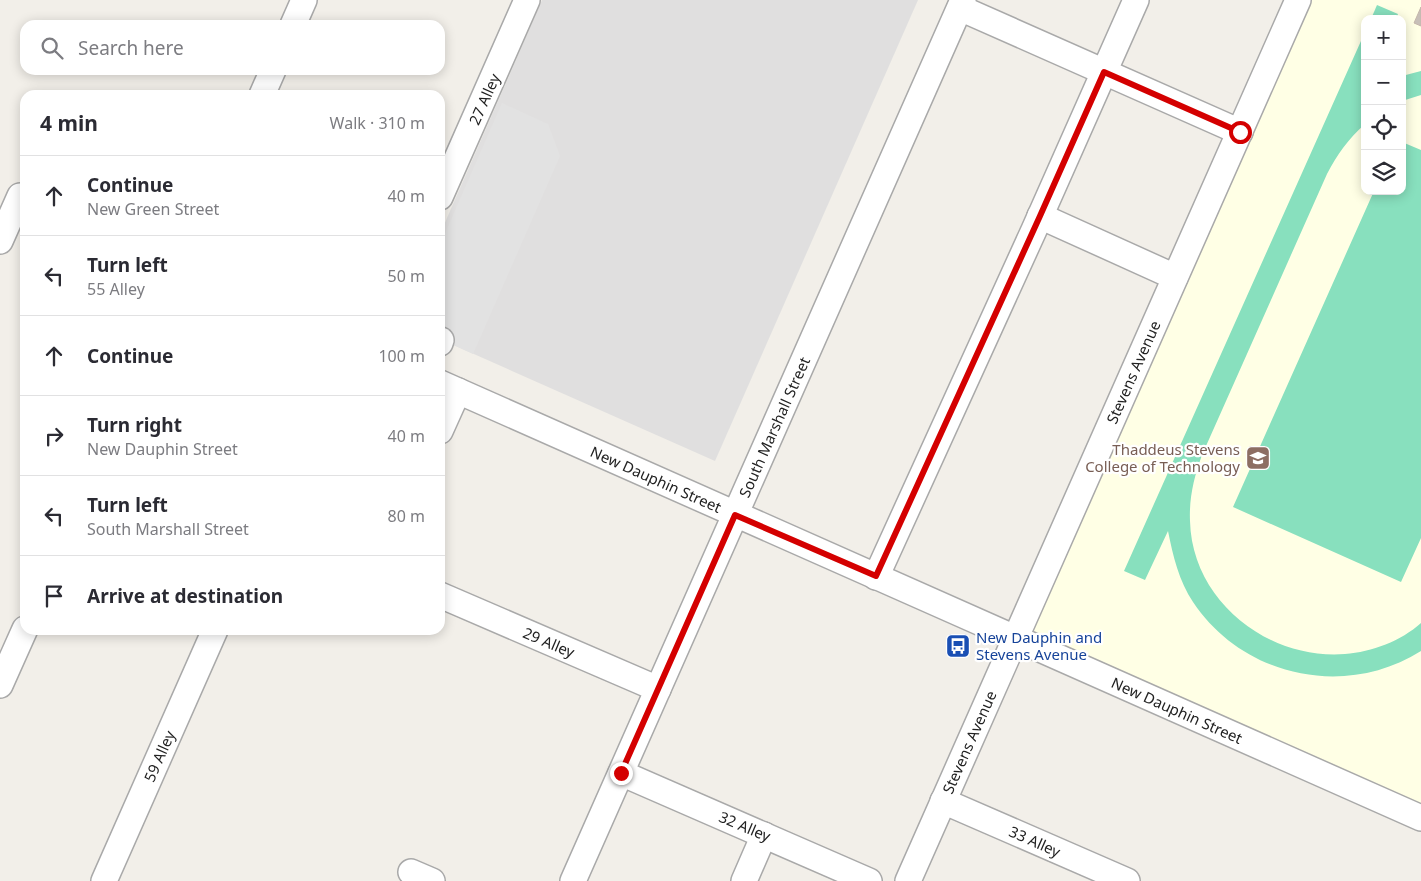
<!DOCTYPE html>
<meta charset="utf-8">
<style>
:root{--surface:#fff;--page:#f2f2f3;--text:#2b2b33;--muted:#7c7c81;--line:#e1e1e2}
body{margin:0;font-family:"Noto Sans",sans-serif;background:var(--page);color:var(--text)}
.controls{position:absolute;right:15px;top:15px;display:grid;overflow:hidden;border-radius:10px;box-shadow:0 2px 12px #0003}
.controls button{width:45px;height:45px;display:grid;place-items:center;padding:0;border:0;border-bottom:1px solid var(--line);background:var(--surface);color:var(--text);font:25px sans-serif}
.stop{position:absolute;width:15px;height:15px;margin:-11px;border:4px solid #d40000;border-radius:50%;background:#fff}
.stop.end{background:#d40000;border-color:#fff;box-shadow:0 1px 5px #0008}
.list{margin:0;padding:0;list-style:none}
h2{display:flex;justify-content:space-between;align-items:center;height:65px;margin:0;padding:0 20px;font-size:21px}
h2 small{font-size:16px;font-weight:400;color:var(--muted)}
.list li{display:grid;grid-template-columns:32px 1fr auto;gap:15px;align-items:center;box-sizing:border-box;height:80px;padding:0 20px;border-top:1px solid var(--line)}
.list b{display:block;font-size:19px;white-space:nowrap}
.list p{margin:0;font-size:16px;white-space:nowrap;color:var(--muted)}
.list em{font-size:16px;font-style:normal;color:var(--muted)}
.icon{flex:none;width:28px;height:28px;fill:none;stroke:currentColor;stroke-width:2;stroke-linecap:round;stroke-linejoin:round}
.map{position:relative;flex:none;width:1421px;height:881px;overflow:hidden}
.search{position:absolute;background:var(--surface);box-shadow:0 2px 12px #0003;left:20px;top:20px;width:425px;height:55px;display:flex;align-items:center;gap:12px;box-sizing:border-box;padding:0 18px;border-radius:15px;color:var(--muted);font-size:19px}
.panel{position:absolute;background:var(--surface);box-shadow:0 2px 12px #0003;left:20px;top:90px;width:425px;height:545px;border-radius:15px}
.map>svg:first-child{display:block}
.residential{fill:#e0dfdf}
.education{fill:#ffffe5;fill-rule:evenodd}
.pitch{fill:#88e0be}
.parking{fill:#e2e2e2}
.building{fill:#c7bfb8;stroke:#c4b6ab}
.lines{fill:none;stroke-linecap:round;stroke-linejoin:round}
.minor-casing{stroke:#a9a9a9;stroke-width:28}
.minor{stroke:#fff;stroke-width:25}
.route{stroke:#d40000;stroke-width:6}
.labels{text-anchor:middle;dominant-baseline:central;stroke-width:4.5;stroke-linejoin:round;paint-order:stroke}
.street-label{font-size:15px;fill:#222;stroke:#fff}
.education-label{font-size:15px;fill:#785e54;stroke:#fff;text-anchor:end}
.transit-label{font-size:15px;fill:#164399;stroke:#fff;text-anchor:start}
</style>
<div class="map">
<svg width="1421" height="881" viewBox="0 0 1421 881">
<rect width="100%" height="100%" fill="#f2efe9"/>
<path class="residential" d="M 542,0 L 918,0 L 715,461 L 440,339 L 440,234 Z"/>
<path class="education" d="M 1298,0 L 1421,0 L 1421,818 L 1015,638 ZM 1365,19 L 1402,19 L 1402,191 L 1365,191 Z"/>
<g class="pitch">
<path d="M 1377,5 L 1398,14 L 1396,19 L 1371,19 Z"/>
<path d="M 1365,32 L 1365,89 L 1361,97 L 1365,95 L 1365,124 C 1348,139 1337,155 1327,174 L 1202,455 C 1194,477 1189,498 1190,521 C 1192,601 1268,660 1345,654 C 1372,652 1401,641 1421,623 L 1421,651 C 1345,699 1243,677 1193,602 C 1179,581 1173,556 1168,531 L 1145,580 L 1124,571 Z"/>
<path d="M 1421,71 L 1421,95 L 1402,101 L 1402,76 Z"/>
<path d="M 1402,142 L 1421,150 L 1421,538 L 1401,582 L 1233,507 L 1374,191 L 1402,191 Z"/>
</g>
<path class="parking" d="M 502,103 L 548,124 L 560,156 L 473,354 L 440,339 L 440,245 Z"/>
<path class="building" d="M 1421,7 L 1421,26 L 1414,23 Z"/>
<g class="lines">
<defs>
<g id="minor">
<path d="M 960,8 L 1240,132"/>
<path d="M 293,25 L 304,0"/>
<path d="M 262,95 L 273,70"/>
<path d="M 440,197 L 527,0"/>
<path d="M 1040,216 L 1175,277"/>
<path d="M 0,241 L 20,196"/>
<path d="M 440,343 L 441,340"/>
<path d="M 440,383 L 1421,818"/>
<path d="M 440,431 L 458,391"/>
<path d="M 876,577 L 1034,230 L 1136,0"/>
<path d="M 440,595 L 658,689"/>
<path d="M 0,685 L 25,629"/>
<path d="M 621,773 L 869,881"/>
<path d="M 943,801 L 1127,881"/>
<path d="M 411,872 L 432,881"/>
<path d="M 104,881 L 215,630"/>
<path d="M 573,881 L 963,0"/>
<path d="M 744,881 L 764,835"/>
<path d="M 908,881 L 1298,0"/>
</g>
</defs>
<use href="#minor" class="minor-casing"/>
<use href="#minor" class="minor"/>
</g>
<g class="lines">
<path class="route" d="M 621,773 L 735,515 L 876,576 L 1040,216 L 1104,72 L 1240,132"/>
</g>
<defs>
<symbol id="university-square" viewBox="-11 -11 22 22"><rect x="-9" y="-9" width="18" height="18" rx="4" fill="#8d6e63" stroke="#fff"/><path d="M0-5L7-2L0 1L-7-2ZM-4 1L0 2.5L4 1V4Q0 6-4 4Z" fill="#fff"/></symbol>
<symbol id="bus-square" viewBox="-11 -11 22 22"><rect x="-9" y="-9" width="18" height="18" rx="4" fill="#1a4fb4" stroke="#fff"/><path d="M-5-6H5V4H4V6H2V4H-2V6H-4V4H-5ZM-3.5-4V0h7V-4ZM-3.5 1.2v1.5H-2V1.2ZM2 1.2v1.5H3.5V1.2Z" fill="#fff"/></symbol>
</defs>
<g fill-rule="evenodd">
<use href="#university-square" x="1244" y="444" width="28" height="28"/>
<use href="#bus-square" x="944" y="632" width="28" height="28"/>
</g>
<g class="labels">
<g class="street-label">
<text transform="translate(484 99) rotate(-66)">27 Alley</text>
<text transform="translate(1133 372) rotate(-66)">Stevens Avenue</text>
<text transform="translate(774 427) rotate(-66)">South Marshall Street</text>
<text transform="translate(656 479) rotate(24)">New Dauphin Street</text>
<text transform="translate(549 642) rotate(23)">29 Alley</text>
<text transform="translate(1177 710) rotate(24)">New Dauphin Street</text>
<text transform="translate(969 742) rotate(-66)">Stevens Avenue</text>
<text transform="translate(159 756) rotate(-66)">59 Alley</text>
<text transform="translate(745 826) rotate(23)">32 Alley</text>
<text transform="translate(1035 841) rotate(24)">33 Alley</text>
</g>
<g class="education-label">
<text x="1240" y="449">Thaddeus Stevens<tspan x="1240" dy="17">College of Technology</tspan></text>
</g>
<g class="transit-label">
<text x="976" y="637">New Dauphin and<tspan x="976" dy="17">Stevens Avenue</tspan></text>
</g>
</g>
</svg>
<div class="controls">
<button>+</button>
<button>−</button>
<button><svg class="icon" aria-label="locate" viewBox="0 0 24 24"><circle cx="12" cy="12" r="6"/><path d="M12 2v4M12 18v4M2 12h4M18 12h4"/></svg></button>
<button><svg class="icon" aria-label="layers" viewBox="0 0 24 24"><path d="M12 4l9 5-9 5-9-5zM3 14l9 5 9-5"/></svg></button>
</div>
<div class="stop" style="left:1240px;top:132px"></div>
<div class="stop end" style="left:621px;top:773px"></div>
<div class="search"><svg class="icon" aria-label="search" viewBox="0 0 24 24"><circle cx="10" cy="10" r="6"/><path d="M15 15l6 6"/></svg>Search here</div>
<section class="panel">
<h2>4 min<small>Walk · 310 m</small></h2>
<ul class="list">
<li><svg class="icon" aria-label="ahead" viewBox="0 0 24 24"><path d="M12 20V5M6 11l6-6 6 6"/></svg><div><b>Continue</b><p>New Green Street</p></div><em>40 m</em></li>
<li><svg class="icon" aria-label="left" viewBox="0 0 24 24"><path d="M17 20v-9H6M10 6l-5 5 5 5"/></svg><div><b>Turn left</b><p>55 Alley</p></div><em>50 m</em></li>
<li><svg class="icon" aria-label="ahead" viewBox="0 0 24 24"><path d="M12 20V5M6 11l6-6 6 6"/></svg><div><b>Continue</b></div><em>100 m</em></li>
<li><svg class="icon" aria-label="right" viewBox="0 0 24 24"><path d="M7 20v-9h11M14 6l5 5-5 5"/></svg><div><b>Turn right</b><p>New Dauphin Street</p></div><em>40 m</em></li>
<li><svg class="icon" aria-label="left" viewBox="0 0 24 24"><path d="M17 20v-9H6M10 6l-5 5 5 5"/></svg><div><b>Turn left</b><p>South Marshall Street</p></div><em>80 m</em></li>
<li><svg class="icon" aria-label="arrive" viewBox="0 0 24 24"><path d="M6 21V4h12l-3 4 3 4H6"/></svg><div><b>Arrive at destination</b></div></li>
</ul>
</section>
</div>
